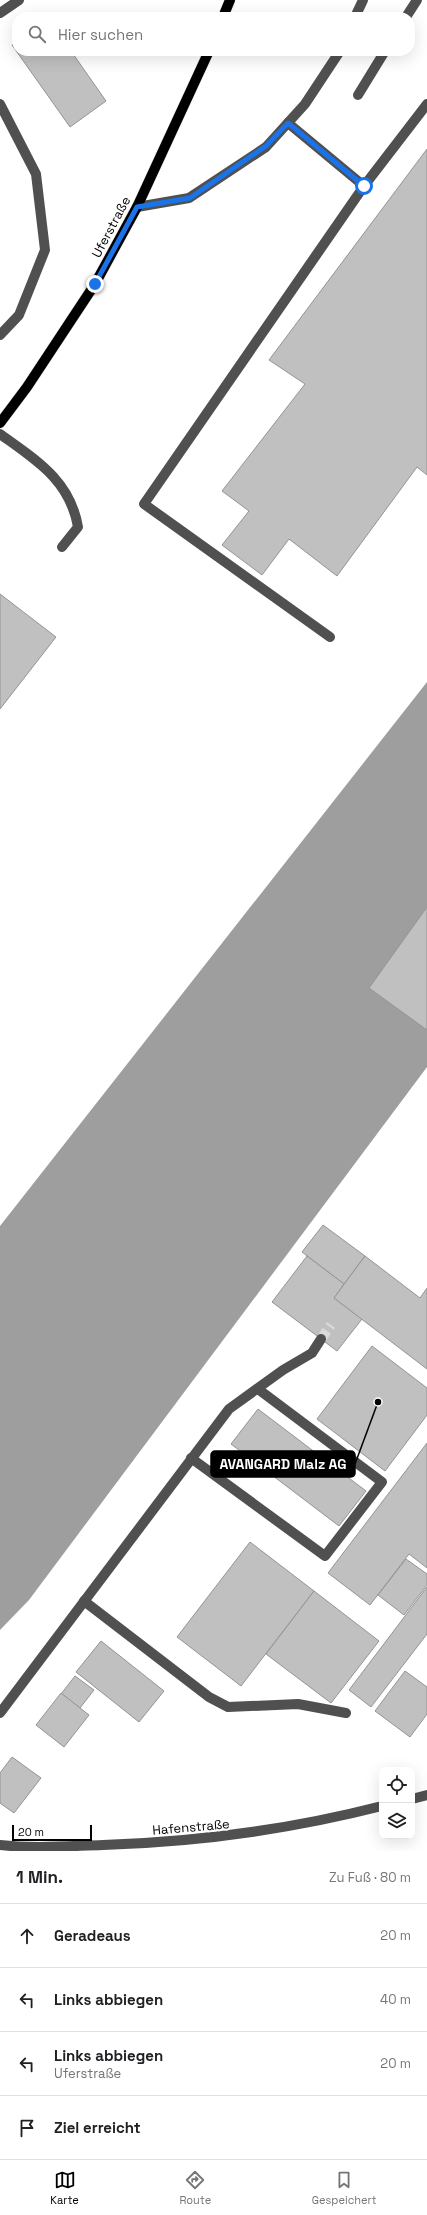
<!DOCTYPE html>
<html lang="de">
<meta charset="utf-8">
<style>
:root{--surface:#fff;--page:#f6f6f6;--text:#202124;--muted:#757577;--line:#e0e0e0;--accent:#000}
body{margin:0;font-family:"Space Grotesk",sans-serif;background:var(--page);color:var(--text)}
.controls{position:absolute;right:12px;bottom:12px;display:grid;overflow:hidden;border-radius:8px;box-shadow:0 4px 16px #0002}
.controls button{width:36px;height:36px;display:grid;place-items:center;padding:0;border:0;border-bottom:1px solid var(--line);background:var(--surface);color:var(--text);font:20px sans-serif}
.scale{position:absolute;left:12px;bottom:10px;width:80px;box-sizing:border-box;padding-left:4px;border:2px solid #000;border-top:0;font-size:11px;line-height:14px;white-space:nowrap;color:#000;-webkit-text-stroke:3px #fff;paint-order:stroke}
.stop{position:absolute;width:12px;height:12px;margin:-9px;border:3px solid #1a73e8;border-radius:50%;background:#fff}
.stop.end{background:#1a73e8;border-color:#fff;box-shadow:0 1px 4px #0008}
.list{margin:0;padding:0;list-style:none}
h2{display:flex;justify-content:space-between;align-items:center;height:52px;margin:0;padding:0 16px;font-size:17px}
h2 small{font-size:13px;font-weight:400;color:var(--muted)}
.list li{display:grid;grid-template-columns:26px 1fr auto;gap:12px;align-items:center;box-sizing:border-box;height:64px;padding:0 16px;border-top:1px solid var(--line)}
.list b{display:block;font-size:15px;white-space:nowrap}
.list p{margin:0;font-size:13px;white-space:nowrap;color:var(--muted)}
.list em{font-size:13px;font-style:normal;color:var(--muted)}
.icon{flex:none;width:22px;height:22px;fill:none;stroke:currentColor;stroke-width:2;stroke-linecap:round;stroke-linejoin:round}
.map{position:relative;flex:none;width:427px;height:1851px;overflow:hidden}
.search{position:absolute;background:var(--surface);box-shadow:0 4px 16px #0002;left:12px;right:12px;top:12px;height:44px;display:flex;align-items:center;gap:10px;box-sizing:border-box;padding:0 14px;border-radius:16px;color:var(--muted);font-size:15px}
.sheet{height:308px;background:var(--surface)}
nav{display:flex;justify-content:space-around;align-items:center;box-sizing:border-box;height:56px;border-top:1px solid var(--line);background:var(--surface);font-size:11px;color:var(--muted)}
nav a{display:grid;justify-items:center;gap:2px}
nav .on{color:var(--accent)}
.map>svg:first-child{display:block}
.water{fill:#9e9e9e}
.building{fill:#c0c0c0;stroke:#949494}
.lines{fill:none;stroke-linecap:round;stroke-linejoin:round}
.minor-tunnel{stroke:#d9d9d9;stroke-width:10;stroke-dasharray:10 5;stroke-linecap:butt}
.major-casing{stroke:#dbdbdb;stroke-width:11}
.minor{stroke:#505050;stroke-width:10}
.major{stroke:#000;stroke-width:10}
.route{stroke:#1a73e8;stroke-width:5}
.labels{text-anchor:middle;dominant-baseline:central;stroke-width:4;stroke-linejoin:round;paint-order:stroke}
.street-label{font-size:13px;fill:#000;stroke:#fff}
.leader{fill:none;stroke:#000;stroke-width:1.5}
.callout-dot{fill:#000;stroke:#fff;stroke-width:1.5}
.callout{fill:#000;stroke:#000;stroke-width:1.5}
.callout-label{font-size:14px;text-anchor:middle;font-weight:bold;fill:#fff}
</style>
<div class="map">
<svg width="427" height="1851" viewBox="0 0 427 1851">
<rect width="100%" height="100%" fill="#fff"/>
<path class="water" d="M 427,682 L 427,1067 L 29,1600 L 0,1630 L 0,1226 Z"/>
<g class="building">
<path d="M 17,42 L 17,51 L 71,51 L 106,101 L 70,127 L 12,45 Z"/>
<path d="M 427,149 L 427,475 L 417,467 L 337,576 L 289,539 L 262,575 L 222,545 L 249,511 L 222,491 L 305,384 L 269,360 Z"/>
<path d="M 0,594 L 56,637 L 0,709 Z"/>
<path d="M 427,907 L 427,1030 L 369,988 Z"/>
<path d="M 323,1225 L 365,1256 L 344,1284 L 302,1252 Z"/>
<path d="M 307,1256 L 344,1284 L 334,1298 L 362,1319 L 337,1351 L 272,1302 Z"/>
<path d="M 365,1256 L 420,1298 L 427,1288 L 427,1369 L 334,1298 Z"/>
<path d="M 372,1346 L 427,1388 L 427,1415 L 385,1471 L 317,1419 Z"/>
<path d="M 258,1409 L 366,1491 L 339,1526 L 231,1444 Z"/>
<path d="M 427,1443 L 427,1568 L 409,1554 L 370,1605 L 328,1573 Z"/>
<path d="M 250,1542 L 314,1591 L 241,1686 L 177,1637 Z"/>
<path d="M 406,1559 L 427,1574 L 427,1585 L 404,1615 L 378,1595 Z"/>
<path d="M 427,1587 L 427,1634 L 371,1707 L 349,1690 Z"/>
<path d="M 314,1591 L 379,1641 L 331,1703 L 266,1654 Z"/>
<path d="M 101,1641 L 164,1691 L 139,1722 L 76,1672 Z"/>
<path d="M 405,1671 L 427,1687 L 427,1714 L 410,1737 L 375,1711 Z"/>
<path d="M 75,1676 L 94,1690 L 80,1708 L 61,1694 Z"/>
<path d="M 61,1693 L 89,1715 L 64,1747 L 36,1725 Z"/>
<path d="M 12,1757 L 41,1778 L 14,1813 L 0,1803 L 0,1773 Z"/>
</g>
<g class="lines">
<path class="minor-tunnel" d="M 321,1339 L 331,1325"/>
<defs>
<g id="major">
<path d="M 223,17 L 230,0"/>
<path d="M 0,423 L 27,387 L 95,284 L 137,207 L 209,51"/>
</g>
</defs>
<use href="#major" class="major-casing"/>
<g class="minor">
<path d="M 0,13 L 19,0"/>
<path d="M 355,17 L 363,0"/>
<path d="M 406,17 L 417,0"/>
<path d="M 358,95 L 385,51"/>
<path d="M 0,104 L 36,174 L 45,250 L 19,315 L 0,335"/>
<path d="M 288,123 L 364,186 L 427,104"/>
<path d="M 137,207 L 189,198 L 266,147 L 305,104 L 340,51"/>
<path d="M 0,434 C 36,460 70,480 78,527 L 62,547"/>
<path d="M 330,637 L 144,504 L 364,186"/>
<path d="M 191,1458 L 325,1556 L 382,1482 L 258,1389"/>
<path d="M 84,1601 L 209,1697 L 228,1707 L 298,1704 L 346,1713"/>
<path d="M 0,1713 L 229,1409 L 283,1370 L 312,1353 L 321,1339"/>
<path d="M 412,1799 L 427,1795"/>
<path d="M 0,1845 C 34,1849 69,1846 103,1845 C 200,1842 288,1830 382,1806"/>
</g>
<use href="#major" class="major"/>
</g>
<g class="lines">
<path class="route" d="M 95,284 L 137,207 L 190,198 L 266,146 L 288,123 L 364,186"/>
</g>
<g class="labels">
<g class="street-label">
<text transform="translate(111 227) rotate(-62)">Uferstraße</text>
<text transform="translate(191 1827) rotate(-5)">Hafenstraße</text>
</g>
</g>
<path class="leader" d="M378 1402L355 1464"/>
<circle class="callout-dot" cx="378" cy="1402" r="4"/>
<rect class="callout" x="211" y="1451" width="144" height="26" rx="4"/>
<g class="callout-label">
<text x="283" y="1469">AVANGARD Malz AG</text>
</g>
</svg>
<div class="controls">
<button><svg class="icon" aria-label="locate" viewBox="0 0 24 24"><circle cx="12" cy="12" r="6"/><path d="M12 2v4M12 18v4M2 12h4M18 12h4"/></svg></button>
<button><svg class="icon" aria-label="layers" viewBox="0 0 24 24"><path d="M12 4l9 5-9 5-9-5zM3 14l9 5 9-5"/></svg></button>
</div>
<div class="scale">20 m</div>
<div class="stop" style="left:364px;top:186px"></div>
<div class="stop end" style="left:95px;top:284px"></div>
<div class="search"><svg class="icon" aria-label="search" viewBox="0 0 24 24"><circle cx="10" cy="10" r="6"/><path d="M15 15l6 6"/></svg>Hier suchen</div>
</div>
<section class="sheet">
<h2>1 Min.<small>Zu Fuß · 80 m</small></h2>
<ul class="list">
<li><svg class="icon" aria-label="ahead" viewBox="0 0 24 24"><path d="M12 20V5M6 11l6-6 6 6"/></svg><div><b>Geradeaus</b></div><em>20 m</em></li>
<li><svg class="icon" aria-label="left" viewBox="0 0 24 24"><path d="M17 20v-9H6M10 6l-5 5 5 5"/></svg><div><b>Links abbiegen</b></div><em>40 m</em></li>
<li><svg class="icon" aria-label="left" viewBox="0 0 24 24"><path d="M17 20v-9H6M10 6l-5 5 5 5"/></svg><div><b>Links abbiegen</b><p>Uferstraße</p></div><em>20 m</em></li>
<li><svg class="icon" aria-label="arrive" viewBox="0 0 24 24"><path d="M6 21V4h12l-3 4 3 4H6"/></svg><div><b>Ziel erreicht</b></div></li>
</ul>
</section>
<nav>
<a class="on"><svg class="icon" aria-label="map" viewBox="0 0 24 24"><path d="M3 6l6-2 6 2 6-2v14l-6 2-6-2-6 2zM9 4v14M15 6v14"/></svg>Karte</a>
<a><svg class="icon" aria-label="directions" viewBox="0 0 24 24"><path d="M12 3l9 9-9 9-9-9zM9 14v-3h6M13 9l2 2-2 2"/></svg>Route</a>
<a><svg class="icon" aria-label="saved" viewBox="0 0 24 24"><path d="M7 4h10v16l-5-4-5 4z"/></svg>Gespeichert</a>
</nav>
